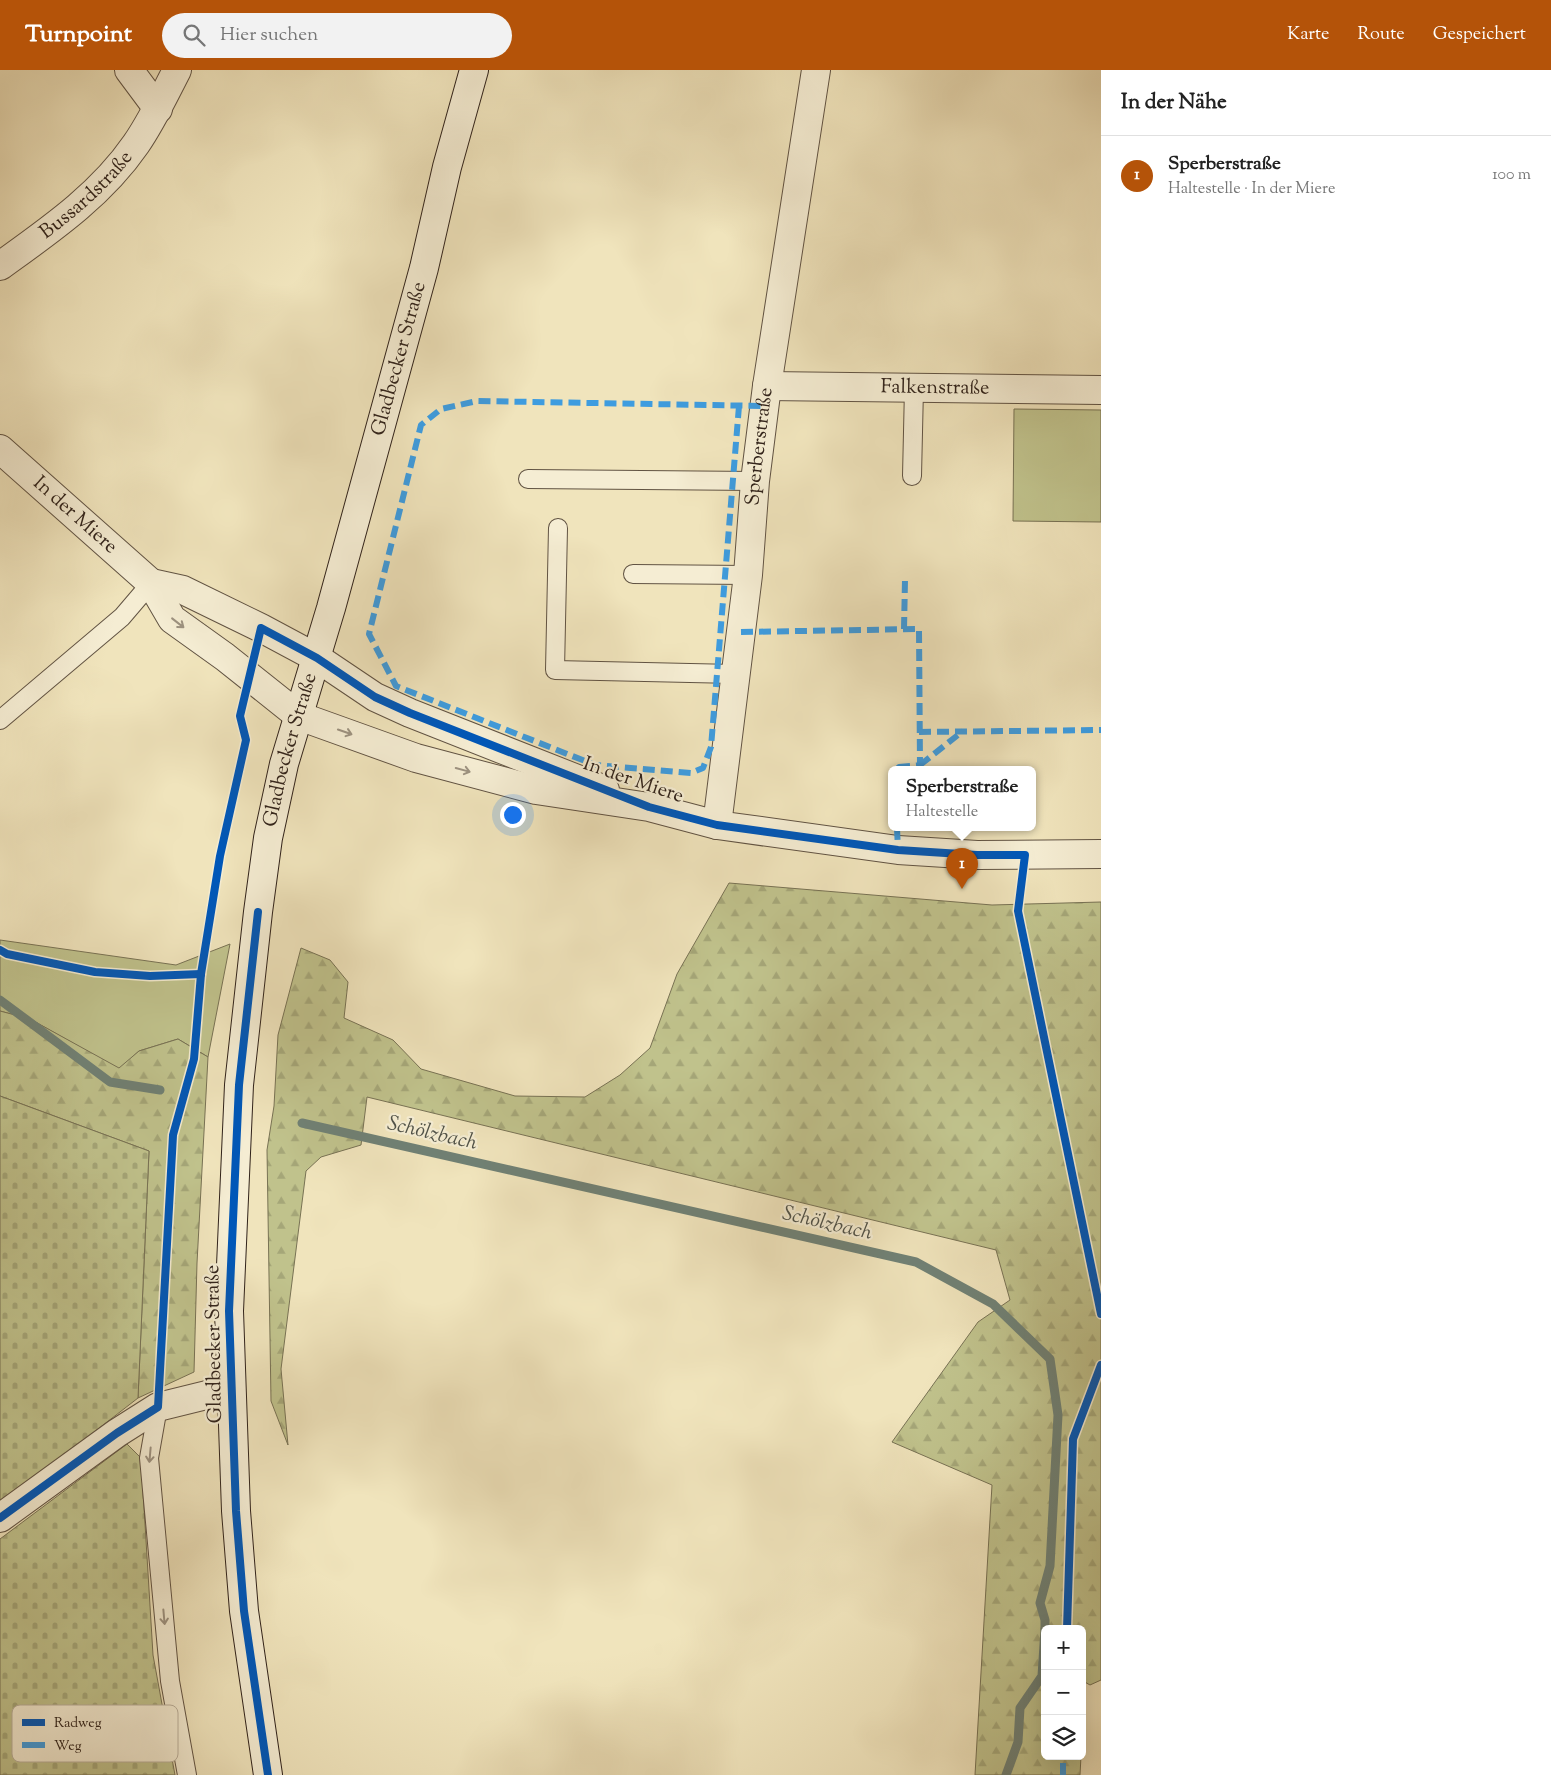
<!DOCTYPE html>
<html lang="de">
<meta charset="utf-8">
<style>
:root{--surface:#fff;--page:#f2f2f2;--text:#222;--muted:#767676;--line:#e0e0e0;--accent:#b45309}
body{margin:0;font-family:"Sorts Mill Goudy",serif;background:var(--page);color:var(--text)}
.controls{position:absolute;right:15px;bottom:15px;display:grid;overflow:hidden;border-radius:8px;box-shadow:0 5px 20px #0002}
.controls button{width:45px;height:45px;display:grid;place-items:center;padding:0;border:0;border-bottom:1px solid var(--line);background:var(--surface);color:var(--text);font:25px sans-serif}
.you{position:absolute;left:512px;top:744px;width:18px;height:18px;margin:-12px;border:4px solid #fff;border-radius:50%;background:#1a73e8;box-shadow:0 0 0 8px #1a73e833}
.badge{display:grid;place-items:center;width:32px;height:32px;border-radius:50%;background:var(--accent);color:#fff;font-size:16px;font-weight:700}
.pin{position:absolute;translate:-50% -41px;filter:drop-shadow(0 1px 2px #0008)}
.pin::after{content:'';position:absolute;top:26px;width:18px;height:15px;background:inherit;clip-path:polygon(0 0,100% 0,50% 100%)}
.popup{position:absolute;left:888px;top:696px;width:148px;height:65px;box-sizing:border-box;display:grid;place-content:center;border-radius:8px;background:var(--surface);filter:drop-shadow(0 1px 4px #0005);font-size:16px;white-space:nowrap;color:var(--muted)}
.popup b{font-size:19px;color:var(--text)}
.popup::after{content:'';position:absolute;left:50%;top:100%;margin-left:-10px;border:10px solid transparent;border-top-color:var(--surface)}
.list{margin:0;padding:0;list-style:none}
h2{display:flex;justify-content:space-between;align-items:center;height:65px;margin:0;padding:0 20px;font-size:21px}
h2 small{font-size:16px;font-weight:400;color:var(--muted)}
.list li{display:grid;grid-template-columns:32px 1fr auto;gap:15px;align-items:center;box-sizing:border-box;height:80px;padding:0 20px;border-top:1px solid var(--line)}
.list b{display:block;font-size:19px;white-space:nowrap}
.list p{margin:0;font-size:16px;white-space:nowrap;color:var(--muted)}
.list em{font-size:16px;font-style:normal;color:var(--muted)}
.icon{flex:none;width:28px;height:28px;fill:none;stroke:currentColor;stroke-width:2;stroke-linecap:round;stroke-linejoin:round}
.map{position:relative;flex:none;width:1101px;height:1705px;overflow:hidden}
header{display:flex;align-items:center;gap:30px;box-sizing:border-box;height:70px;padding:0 25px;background:var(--accent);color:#fff}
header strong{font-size:24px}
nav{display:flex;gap:28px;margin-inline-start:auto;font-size:18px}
.search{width:350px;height:45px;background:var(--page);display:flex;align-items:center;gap:12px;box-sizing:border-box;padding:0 18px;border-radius:28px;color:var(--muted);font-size:19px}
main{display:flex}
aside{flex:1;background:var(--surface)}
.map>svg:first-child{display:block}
.green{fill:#c0c28c;stroke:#787254}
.forest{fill:url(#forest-firs);stroke:#787254}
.cemetery{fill:url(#cemetery-stones);stroke:#787254}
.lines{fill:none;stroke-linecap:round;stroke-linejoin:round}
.stream{stroke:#708175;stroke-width:9}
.lane-casing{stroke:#615343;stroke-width:20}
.street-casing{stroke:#615343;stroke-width:30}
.secondary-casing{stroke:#31231b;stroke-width:30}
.lane{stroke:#f5edd3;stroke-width:18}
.street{stroke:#f5edd3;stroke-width:28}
.secondary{stroke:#f5edd3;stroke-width:28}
.quiet{stroke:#3e9cdf;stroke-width:6;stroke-dasharray:12 6;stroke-linecap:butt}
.cycleway-casing{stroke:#f5edd3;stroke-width:11}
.cycleway{stroke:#0057b8;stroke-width:8}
.oneway{stroke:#9d9280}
.labels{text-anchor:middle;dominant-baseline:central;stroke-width:4.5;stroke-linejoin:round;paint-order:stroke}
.street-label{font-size:20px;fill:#31231b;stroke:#f5edd3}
.water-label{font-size:21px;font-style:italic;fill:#505248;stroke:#f5edd3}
.key{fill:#f5edd3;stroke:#bab09c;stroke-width:1}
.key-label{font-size:14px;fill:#31231b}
</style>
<header>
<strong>Turnpoint</strong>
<div class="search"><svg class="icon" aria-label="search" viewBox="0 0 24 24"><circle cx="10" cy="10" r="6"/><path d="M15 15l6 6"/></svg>Hier suchen</div>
<nav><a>Karte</a><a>Route</a><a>Gespeichert</a></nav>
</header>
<main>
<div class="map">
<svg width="1101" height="1705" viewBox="0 0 1101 1705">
<defs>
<pattern id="forest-firs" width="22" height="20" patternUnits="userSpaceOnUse" patternTransform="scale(1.25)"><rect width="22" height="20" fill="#c0c28c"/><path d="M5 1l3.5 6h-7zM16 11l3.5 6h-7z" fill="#a5a678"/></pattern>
<pattern id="cemetery-stones" width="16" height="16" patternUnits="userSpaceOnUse" patternTransform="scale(1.25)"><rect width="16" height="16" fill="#c0c28c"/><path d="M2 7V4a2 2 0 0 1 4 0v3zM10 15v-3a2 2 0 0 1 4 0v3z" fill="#a5a678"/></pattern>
</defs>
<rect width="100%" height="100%" fill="#f0e4bc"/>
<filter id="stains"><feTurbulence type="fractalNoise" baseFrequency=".004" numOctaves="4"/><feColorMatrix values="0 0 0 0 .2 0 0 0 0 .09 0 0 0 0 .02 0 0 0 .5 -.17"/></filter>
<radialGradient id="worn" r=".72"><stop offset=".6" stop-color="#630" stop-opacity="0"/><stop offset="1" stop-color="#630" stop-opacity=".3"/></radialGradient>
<g class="green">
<path d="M 1014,339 L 1101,340 L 1101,452 L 1013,451 Z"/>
<path d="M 0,870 L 176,895 L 230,874 L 208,987 L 178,969 L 139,981 L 119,999 L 30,949 L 0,941 Z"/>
</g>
<g class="forest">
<path d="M 729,813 L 992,835 L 1101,832 L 1101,1610 L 1090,1615 L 1083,1611 L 1082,1620 L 1082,1559 L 1045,1559 L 1045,1686 L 1081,1686 L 1080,1705 L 975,1705 L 992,1415 L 892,1372 L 978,1252 L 1010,1230 L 996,1180 L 367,1027 L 361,1075 L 321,1087 L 306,1101 L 281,1299 L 288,1375 L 271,1331 L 267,1080 L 274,1036 L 278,965 L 301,878 L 330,890 L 348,912 L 344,948 L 393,970 L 421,999 L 515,1026 L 585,1027 L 620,1005 L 650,978 L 677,904 Z"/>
<path d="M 0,941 L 30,949 L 119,998 L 139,981 L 178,969 L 208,987 L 197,1193 L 194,1302 L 138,1328 L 149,1081 L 0,1026 Z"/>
</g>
<g class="cemetery">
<path d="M 0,1026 L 149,1081 L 138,1328 L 0,1435 Z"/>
<path d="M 127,1374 L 141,1388 L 153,1585 L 175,1705 L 0,1705 L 0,1469 Z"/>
</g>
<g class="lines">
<g class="stream">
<path d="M 0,930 L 110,1012 L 160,1020"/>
<path d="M 302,1053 L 916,1192 L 993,1234 L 1050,1289 L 1058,1345 L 1050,1496 L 1040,1533 L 1045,1550 L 1045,1559"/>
<path d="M 1006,1705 L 1018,1672 L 1020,1638 L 1042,1606 L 1045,1559"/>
</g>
<defs>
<g id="lane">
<path d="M 912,406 L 914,318"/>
<path d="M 528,409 L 755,411"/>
<path d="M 558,458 L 555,600 L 735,604"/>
<path d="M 633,504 L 748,505"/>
<path d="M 0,650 L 122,547 L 151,513"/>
<path d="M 158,1337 L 149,1388 L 170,1611 L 187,1705"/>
</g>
<g id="street">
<path d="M 129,0 L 158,39"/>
<path id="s1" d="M 0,196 C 50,160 101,125 136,74 C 152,51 164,25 177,0"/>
<path id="s2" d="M 767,316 L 1101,320"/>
<path id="s3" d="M 0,379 L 151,513 L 172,549 L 225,587 L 299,646 L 416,688 L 536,720 L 649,737 L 717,755 L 898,780 L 977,785 L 1101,784"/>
<path d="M 151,513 L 183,520 L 261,558 L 317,588 L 375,627 L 410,643 L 605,720"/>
<path id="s4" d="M 717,755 L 748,505 L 755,411 L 767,316 L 816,0"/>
<path d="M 0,1448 L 117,1363 L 158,1337 L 231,1319"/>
</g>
<g id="secondary">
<path id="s5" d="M 268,1705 L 244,1541 L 236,1441 L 229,1241 L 239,1015 L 258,842 L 268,768 L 284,694 L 331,538 L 424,198 L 447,97 L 474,0"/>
</g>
</defs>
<use href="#lane" class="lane-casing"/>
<use href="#street" class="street-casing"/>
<use href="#secondary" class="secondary-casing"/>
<use href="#lane" class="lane"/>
<use href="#street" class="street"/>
<use href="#secondary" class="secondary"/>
<g class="quiet">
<path d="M 739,336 L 711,677 L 703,698 L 691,703 L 595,695 L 396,616 L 369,564 L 421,355 L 441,339 L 477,331 L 765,336"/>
<path d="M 904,559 L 905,510"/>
<path d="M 741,562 L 919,559 L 920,695 L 899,697 L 897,700"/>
<path d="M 919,662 L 1101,660"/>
<path d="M 920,695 L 963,661"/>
<path d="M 897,758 L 898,780"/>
<path d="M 1063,1705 L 1063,1686"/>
</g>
<defs>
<g id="cycleway">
<path d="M 258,842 L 239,1015 L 229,1241 L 236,1441 L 244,1541 L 268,1705"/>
<path d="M 0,880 L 7,884 L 95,902 L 150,906 L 201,904"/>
<path d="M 0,1448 L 117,1363 L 158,1337 L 173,1065 L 194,989 L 201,904 L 220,786 L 246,670 L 240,646 L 261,558 L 317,588 L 375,627 L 410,643 L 649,737 L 717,755 L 898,780 L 977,785 L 1025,785 L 1018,841 L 1101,1244"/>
<path d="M 1067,1559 L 1073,1369 L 1101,1295"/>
</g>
</defs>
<use href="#cycleway" class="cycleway-casing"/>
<use href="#cycleway" class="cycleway"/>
</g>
<defs><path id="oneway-shaft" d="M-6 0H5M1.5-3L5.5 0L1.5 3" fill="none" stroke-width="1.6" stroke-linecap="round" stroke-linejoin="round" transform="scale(1.25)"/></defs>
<g class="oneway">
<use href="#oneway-shaft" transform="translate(178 553) rotate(38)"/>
<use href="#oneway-shaft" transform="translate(345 662) rotate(19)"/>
<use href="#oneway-shaft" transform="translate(463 700) rotate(15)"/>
<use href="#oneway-shaft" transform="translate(150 1385) rotate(95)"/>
<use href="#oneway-shaft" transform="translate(164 1547) rotate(85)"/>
</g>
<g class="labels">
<g class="street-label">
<text stroke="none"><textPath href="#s1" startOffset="112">Bussardstraße</textPath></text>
<text stroke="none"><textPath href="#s5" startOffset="1438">Gladbecker Straße</textPath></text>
<text stroke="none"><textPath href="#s2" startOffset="168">Falkenstraße</textPath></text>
<text stroke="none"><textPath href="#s4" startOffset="381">Sperberstraße</textPath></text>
<text stroke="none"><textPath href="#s3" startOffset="100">In der Miere</textPath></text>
<text stroke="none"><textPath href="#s5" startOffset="1032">Gladbecker Straße</textPath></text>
<text transform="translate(633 711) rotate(19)">In der Miere</text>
<text transform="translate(215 1274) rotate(-91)">Gladbecker Straße</text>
</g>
<g class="water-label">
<text transform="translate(432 1064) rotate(13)">Schölzbach</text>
<text transform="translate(827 1154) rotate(13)">Schölzbach</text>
</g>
</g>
<rect x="12" y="1635" width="166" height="57" rx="8" class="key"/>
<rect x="22" y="1649" width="23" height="7" fill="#0057b8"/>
<rect x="22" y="1672" width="23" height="6" fill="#3e9cdf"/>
<g class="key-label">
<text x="54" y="1657">Radweg</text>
<text x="54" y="1680">Weg</text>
</g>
<rect width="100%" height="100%" filter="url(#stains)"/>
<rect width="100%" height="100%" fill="url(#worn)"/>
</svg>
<div class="controls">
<button>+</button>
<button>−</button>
<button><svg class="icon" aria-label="layers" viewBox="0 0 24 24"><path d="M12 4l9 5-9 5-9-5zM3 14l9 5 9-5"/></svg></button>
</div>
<div class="you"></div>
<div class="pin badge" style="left:962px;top:819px">1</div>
<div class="popup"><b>Sperberstraße</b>Haltestelle</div>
</div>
<aside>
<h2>In der Nähe<small></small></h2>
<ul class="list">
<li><span class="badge">1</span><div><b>Sperberstraße</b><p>Haltestelle · In der Miere</p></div><em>100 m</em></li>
</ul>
</aside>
</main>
